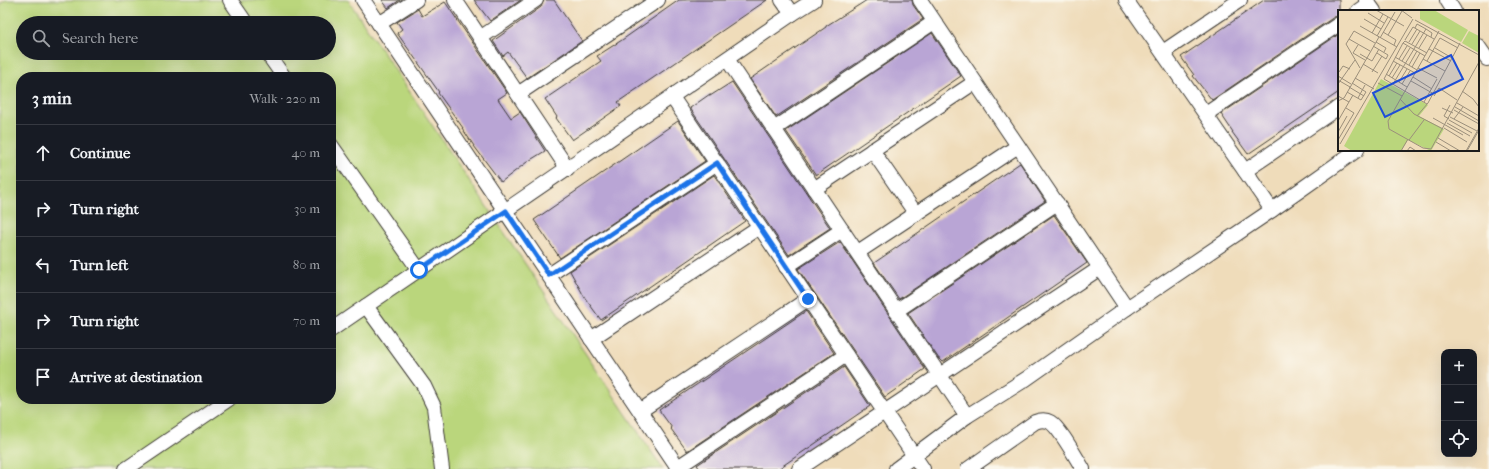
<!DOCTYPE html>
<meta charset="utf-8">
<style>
:root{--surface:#171b24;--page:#20242c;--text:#f1f3f6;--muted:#9ea1a6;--line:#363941}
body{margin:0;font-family:"IM FELL French Canon",serif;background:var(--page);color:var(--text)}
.controls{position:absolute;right:12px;bottom:12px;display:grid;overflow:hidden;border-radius:8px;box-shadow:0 4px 16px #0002}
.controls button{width:36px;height:36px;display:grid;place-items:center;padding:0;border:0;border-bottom:1px solid var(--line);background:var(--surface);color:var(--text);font:20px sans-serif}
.stop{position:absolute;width:12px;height:12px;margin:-9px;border:3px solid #1a73e8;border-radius:50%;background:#fff}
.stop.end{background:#1a73e8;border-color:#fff;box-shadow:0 1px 4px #0008}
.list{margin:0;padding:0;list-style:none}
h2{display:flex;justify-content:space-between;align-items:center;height:52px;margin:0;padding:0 16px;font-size:17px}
h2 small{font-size:13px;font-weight:400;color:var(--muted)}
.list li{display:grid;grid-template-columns:26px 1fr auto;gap:12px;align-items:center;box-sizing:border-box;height:56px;padding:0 16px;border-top:1px solid var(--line)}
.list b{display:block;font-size:15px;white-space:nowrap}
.list em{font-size:13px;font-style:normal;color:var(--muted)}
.icon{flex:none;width:22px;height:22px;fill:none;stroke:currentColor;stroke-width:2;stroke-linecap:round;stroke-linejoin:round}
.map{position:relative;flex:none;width:1489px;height:469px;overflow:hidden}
.search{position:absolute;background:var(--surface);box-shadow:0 4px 16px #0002;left:16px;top:16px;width:320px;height:44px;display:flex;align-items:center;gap:10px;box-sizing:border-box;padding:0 14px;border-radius:22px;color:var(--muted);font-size:15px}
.panel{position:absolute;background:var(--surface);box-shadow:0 4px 16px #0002;left:16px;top:72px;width:320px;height:332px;border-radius:16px}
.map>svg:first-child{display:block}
.green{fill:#bad67c;stroke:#6b794c;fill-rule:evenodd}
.building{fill:#b9a5d5}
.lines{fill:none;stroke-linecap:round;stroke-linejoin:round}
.street-casing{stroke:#3c3934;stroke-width:16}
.street{stroke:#fff;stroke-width:14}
.route{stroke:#1a73e8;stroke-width:5}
.inset-road{fill:none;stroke:#9b8f7b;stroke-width:1}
.view{fill:#1d4ed8;fill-opacity:0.15;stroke:#1d4ed8;stroke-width:2}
.inset-edge{fill:none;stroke:#1c1c1c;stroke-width:2}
</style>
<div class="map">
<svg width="1489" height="469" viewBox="0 0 1489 469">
<rect width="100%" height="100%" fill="#fbf7ec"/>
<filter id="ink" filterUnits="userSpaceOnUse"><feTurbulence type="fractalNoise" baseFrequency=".025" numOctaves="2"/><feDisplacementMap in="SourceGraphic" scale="8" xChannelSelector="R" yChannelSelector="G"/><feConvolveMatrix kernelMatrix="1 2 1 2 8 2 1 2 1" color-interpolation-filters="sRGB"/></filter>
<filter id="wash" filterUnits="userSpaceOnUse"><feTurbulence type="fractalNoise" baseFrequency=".012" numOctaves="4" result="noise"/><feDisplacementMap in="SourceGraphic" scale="16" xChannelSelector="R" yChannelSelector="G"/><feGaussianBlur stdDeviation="0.9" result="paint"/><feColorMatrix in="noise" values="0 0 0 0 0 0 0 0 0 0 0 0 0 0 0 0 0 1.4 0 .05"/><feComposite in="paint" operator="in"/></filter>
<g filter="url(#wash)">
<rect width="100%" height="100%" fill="#efdcba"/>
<path class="green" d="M 6,0 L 348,0 L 663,469 L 0,469 L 0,4 ZM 23,23 L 329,23 L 329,53 L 23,53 ZM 21,77 L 331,77 L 331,399 L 21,399 Z"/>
<g id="blocks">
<g class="building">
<path d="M 382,0 L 400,0 L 388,8 Z"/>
<path d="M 474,0 L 521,0 L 490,21 Z"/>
<path d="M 544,0 L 554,0 L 582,41 L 527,78 L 508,52 L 503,56 L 493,41 L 541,7 Z"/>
<path d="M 679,0 L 767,0 L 618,102 L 621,106 L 572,140 L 556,118 L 557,117 L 545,99 L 601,61 L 597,56 L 622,40 Z"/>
<path d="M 867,0 L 912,0 L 913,5 L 923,19 L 776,117 L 750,79 L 826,27 L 826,26 Z"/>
<path d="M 1264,0 L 1339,0 L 1339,16 L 1334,17 L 1212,100 L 1193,76 L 1194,75 L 1181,57 Z"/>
<path d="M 445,2 L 507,93 L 498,99 L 511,118 L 520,112 L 545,151 L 527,162 L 501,182 L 474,146 L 462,128 L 463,128 L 438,93 L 439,92 L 397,33 L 402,29 L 397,22 L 418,9 L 422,16 Z"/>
<path d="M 932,33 L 961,76 L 816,175 L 786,131 Z"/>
<path d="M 1339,34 L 1339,92 L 1248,154 L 1232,132 L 1233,132 L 1221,114 Z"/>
<path d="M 732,82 L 830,228 L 789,255 L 690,108 L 710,94 L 710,96 Z"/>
<path d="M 678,121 L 705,161 L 560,258 L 534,220 Z"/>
<path d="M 1020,163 L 1045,201 L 899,299 L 874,263 Z"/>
<path d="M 714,175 L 745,221 L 601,320 L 585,298 L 570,271 Z"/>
<path d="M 1054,215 L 1087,263 L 943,362 L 940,359 L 939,359 L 908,313 Z"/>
<path d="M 840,242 L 925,369 L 885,397 L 798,269 Z"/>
<path d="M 806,311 L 834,353 L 687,451 L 671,429 L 672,428 L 659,410 Z"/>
<path d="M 844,367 L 870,406 L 797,456 L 778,469 L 700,469 L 697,465 Z"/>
</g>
</g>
</g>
<g filter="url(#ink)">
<use href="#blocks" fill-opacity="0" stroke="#3c3934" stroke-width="1"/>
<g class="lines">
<defs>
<g id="street">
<path d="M 230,0 L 246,23"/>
<path d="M 363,0 L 679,469"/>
<path d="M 455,0 L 568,169"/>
<path d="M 782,0 L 792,14"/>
<path d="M 920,0 L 1127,308"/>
<path d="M 1126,0 L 1272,210"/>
<path d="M 1366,0 L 1374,11"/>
<path d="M 1447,0 L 1454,11"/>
<path d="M 1358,11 L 1368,4"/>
<path d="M 379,24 L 416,0"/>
<path d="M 480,38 L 536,0"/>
<path d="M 1478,46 L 1487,59"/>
<path d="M 1163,52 L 1240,0"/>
<path d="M 267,53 L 284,77"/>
<path d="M 727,59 L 967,416"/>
<path d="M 518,94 L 658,0"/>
<path d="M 672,97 L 923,469"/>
<path d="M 1206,114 L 1339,24"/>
<path d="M 774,129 L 934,22"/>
<path d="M 331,145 L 419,270"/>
<path d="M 872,150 L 916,214"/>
<path d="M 1245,171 L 1339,107"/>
<path d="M 814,189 L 975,82"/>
<path d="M 858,252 L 1018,146"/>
<path d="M 786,267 L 842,230"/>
<path d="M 549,275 L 717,163"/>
<path d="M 366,306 L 424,386 L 434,407 L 442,469"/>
<path d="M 896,311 L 1057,203"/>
<path d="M 331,330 L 792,14 L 814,0"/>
<path d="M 591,339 L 759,227"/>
<path d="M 640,411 L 808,299"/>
<path d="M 678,467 L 846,355"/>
<path d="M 126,469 L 229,399"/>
<path d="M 799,469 L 1100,268"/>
<path d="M 896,469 L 967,416 L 1026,379 L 1127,308 L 1272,210 L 1357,150"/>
<path d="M 968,469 L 1035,422 C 1040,420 1045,419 1050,422 C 1060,428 1076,458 1083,469"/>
</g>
</defs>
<use href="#street" class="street-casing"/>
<use href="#street" class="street"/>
</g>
</g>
<g class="lines" filter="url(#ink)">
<path class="route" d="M 419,270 L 506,211 L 549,275 L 717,163 L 808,299"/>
</g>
<g transform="translate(1338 10)">
<rect width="141" height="141" fill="#efdcba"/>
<path d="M 82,0 L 96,0 L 130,20 L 123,32 L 82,9 ZM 131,21 L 141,26 L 141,43 L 124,33 ZM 43,69 L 90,95 L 81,106 L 106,119 L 93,141 L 70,130 L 63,141 L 14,141 L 6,136 Z" fill="#bad67c"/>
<path class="inset-road" d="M 38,0 L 66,16M 63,0 L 74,8M 30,3 L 46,13M 26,9 L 43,19M 77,10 L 141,45M 22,16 L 59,37M 77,18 L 79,14 L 88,19M 101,21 L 50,111 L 51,119 L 85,138 L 93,139 L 141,52M 45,22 L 58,30 L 56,35M 34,23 L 45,4M 50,25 L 64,1M 39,26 L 50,7M 42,28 L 57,2M 11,29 L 32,41M 67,30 L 75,17 L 96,29M 38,32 L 48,38 L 46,42M 71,32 L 79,19M 65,33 L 46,69 L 89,94M 74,34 L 82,21M 20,35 L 15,43 L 27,50M 35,36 L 50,45 L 48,49 L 39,43M 81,38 L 89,25M 97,38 L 114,48M 91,39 L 113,51M 22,44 L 34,51 L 41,39M 87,46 L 65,33 L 67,31 L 89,43M 57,47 L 79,60M 61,49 L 69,36M 85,49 L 107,61M 55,51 L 77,63M 64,51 L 72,38M 89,51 L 102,28 L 120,38M 25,54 L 40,63M 71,55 L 79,41M 74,57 L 82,43M 22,58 L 8,34 L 16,21 L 37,33M 80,58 L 99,68M 1,62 L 5,56 L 12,59M 34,62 L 44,46M 48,64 L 69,77M 0,66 L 13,74M 51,66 L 59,53M 75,67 L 94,79M 17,68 L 36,79M 54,68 L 62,55M 0,70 L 12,77M 73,71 L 96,84M 61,72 L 69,59M 40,73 L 64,86M 0,74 L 17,50M 55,74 L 88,19 L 94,23 L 93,27M 64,74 L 72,61M 11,77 L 26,86M 124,81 L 135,89 L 141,97M 9,82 L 23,90 L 28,82 L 14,73M 0,86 L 11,92M 96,86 L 101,78 L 119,90M 20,88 L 27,75M 62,89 L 76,104 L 105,119M 0,91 L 6,88 L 41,27M 86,92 L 99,69M 119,93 L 141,106M 117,97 L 141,111M 104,98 L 115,103M 116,100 L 141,114M 79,106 L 90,93 L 122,33M 112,107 L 139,121M 95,108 L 125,125M 111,109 L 106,106 L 112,95M 116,109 L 125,97M 111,110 L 134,123M 0,111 L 15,85M 109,113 L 132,126M 106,118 L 129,132M 0,122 L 9,106M 100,128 L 122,141M 0,130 L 16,103 L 8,98M 71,130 L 86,110M 98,132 L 113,141M 2,134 L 75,9M 63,141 L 70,129M 69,141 L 72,137 L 78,141M 128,141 L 141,118M 129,141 L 141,120"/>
<path class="view" d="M 113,45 L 125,69 L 47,107 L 35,83 Z"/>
<rect width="141" height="141" class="inset-edge"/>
</g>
</svg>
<div class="controls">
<button>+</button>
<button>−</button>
<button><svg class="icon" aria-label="locate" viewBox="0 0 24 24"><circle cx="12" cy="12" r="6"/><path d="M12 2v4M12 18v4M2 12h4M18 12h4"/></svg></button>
</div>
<div class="stop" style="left:419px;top:270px"></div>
<div class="stop end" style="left:808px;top:299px"></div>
<div class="search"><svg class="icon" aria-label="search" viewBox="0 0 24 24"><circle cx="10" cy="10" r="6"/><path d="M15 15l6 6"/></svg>Search here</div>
<section class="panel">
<h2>3 min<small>Walk · 220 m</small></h2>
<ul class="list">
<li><svg class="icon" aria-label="ahead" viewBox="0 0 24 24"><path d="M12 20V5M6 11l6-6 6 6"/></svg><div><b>Continue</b></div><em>40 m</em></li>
<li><svg class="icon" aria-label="right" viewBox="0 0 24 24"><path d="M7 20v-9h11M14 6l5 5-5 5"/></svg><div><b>Turn right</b></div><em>30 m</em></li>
<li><svg class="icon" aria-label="left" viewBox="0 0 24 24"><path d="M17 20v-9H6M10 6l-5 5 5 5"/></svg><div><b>Turn left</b></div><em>80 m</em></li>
<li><svg class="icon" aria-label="right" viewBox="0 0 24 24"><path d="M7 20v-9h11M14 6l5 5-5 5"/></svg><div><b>Turn right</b></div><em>70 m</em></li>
<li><svg class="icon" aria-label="arrive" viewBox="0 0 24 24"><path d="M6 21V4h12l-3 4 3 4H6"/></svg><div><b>Arrive at destination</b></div></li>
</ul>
</section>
</div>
